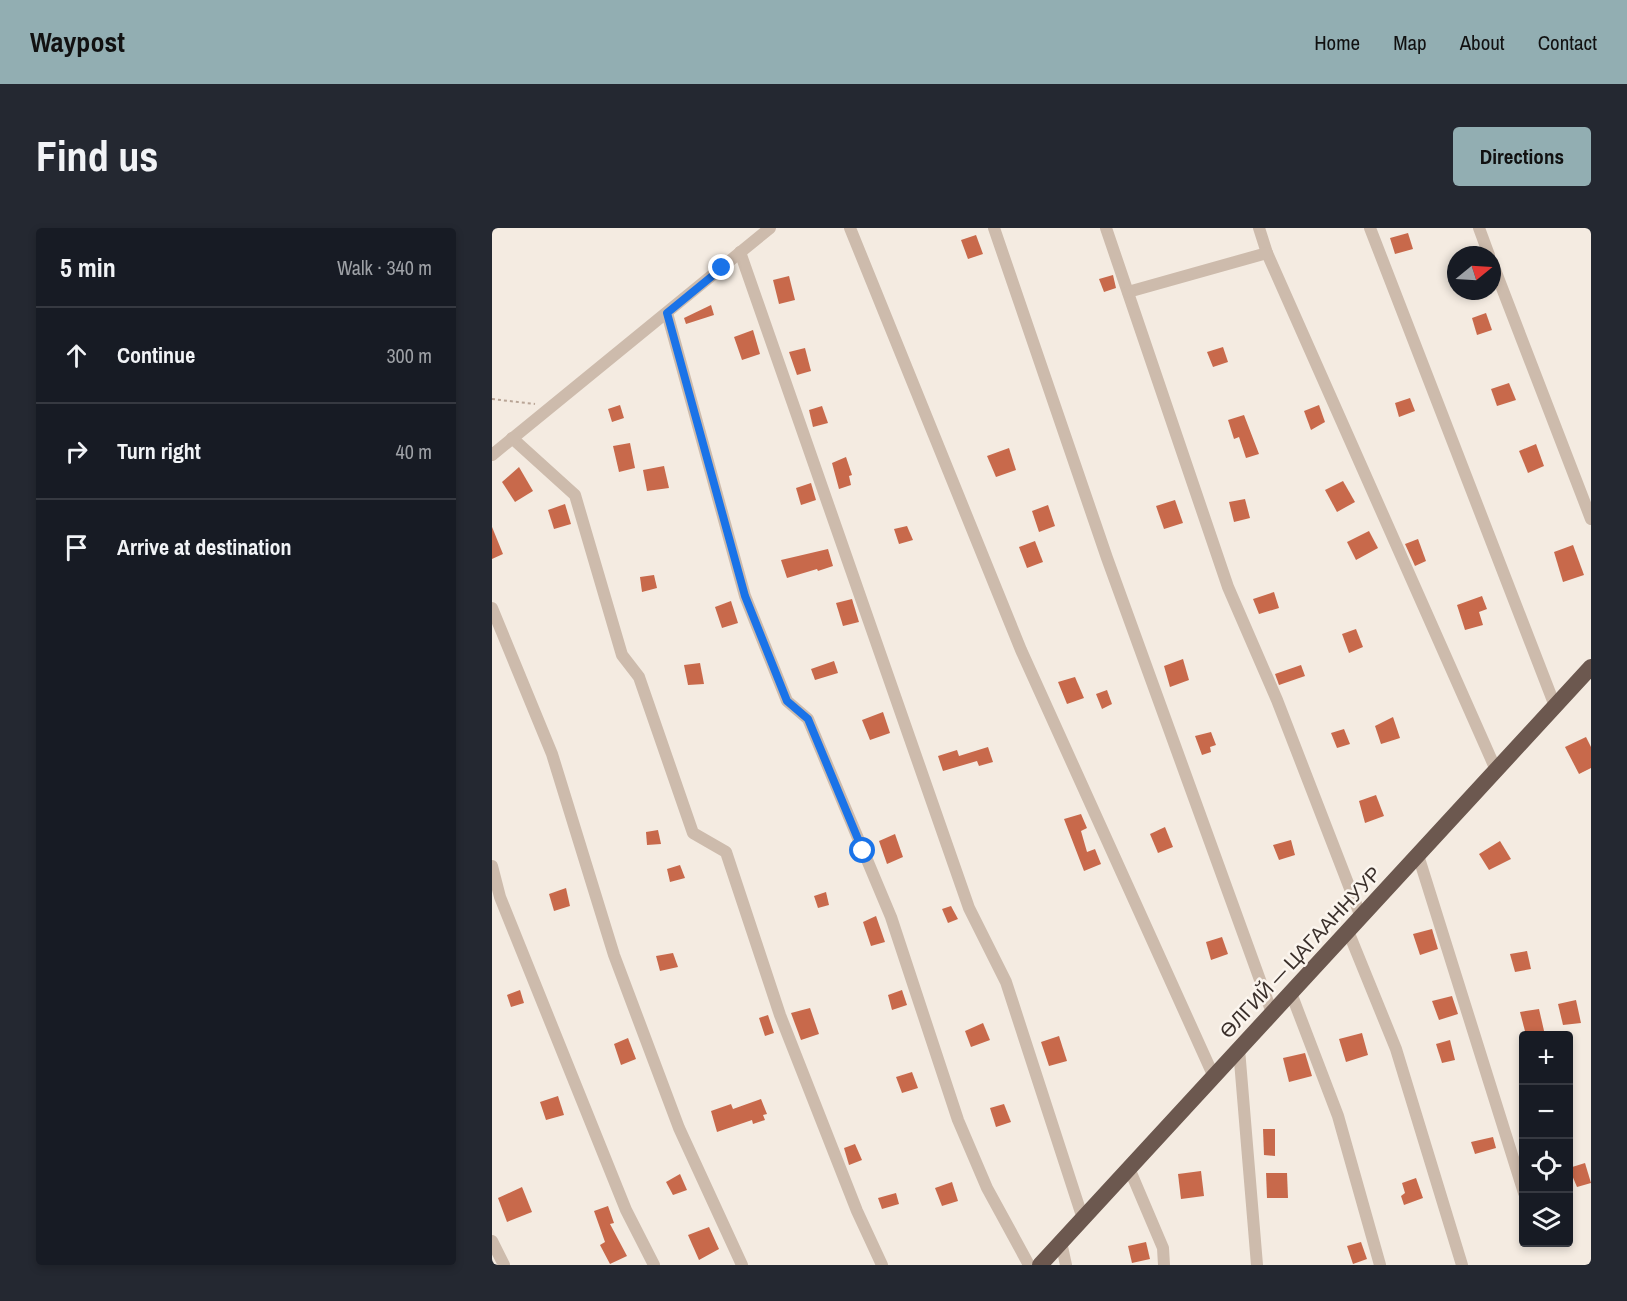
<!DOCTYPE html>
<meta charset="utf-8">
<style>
:root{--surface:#171b24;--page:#242831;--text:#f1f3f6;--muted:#9ea1a6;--line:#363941;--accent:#92aeb2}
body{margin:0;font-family:"Archivo Narrow",sans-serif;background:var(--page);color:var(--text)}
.controls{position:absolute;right:18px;bottom:18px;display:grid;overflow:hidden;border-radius:6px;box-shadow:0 3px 9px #0003}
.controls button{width:54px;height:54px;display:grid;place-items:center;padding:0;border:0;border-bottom:2px solid var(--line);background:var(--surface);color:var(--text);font:30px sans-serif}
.compass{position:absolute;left:955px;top:18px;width:54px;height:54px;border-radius:50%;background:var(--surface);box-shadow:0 3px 9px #0003;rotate:72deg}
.stop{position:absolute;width:18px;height:18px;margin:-14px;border:4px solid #1a73e8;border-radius:50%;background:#fff}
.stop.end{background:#1a73e8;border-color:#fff;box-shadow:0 2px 6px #0008}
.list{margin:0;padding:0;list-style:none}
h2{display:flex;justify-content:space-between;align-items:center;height:78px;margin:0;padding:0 24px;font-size:26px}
h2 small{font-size:20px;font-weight:400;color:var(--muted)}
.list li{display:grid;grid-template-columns:39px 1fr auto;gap:18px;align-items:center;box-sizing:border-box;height:96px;padding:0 24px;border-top:2px solid var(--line)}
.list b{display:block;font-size:22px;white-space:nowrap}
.list em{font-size:20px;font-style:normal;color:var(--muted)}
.icon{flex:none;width:33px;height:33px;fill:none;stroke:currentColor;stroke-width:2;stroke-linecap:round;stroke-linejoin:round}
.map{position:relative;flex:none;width:1099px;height:1037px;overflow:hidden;border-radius:6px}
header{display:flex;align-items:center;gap:36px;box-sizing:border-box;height:84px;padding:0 30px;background:var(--accent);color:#111}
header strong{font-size:28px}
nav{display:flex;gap:33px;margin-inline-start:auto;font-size:21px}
.intro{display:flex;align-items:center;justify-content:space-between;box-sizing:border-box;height:144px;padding:0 36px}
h1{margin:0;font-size:42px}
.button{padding:15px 27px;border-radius:6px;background:var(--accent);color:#111;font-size:21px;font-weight:700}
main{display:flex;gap:36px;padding:0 36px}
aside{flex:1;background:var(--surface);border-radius:6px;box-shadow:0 3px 9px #0003}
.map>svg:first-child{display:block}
.building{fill:#c8694b}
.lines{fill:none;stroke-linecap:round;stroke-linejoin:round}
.path{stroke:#b9a596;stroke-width:2;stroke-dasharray:3 3;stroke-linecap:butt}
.minor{stroke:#cdbbac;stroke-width:12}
.trunk{stroke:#6c584f;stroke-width:16}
.route{stroke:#1a73e8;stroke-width:8}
.labels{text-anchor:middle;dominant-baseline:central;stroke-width:5;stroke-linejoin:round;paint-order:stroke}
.street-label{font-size:20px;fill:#3b302b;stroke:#fbf5ee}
</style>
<header>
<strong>Waypost</strong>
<nav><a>Home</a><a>Map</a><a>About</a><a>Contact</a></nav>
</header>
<div class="intro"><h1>Find us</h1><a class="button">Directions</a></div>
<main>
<aside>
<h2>5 min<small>Walk · 340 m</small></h2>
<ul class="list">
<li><svg class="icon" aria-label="ahead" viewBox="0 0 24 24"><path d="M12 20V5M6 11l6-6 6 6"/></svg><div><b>Continue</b></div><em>300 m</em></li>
<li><svg class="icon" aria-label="right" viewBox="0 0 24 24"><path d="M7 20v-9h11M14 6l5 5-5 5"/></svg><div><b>Turn right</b></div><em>40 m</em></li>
<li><svg class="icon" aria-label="arrive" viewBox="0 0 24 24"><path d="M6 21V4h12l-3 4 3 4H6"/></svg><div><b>Arrive at destination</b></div></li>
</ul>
</aside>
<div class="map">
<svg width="1099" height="1037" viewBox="0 0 1099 1037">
<rect width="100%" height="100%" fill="#f4ebe1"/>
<g class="building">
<path d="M 916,5 L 921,21 L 903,26 L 898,10 Z"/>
<path d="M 484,7 L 491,26 L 476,31 L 469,12 Z"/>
<path d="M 621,47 L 624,60 L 612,64 L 607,51 Z"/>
<path d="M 297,48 L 303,72 L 287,76 L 281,52 Z"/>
<path d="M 219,77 L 222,87 L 194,96 L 192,90 Z"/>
<path d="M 994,85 L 1000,102 L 985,107 L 980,90 Z"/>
<path d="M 261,102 L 268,126 L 250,132 L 242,109 Z"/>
<path d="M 731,119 L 736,134 L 721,139 L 715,124 Z"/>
<path d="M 313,120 L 319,143 L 305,147 L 297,124 Z"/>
<path d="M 1017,155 L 1024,172 L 1005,178 L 999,161 Z"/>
<path d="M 918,170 L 923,183 L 907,189 L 903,175 Z"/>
<path d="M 128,177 L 132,190 L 120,194 L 116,181 Z"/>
<path d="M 827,177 L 833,194 L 819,202 L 812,183 Z"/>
<path d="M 330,178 L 336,195 L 321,199 L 317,182 Z"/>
<path d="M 752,187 L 767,226 L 754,230 L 747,209 L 742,211 L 736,192 Z"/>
<path d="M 138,215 L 143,240 L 127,244 L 121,218 Z"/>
<path d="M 1044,216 L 1052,238 L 1036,245 L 1027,223 Z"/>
<path d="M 517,220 L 524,242 L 504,249 L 495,228 Z"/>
<path d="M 354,229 L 360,247 L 357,248 L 359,257 L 347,261 L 340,235 Z"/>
<path d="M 172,238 L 177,260 L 155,263 L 151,242 Z"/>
<path d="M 27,239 L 41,263 L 23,274 L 10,254 Z"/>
<path d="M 851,253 L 863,274 L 845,284 L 833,262 Z"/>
<path d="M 319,255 L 324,272 L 309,277 L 304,260 Z"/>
<path d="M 753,271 L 758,290 L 742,294 L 737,274 Z"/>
<path d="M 683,272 L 691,295 L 672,301 L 664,278 Z"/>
<path d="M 73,276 L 79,296 L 62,301 L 56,282 Z"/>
<path d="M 556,277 L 563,298 L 547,304 L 540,283 Z"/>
<path d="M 415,298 L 421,312 L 407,316 L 402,301 Z"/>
<path d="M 0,299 L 11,326 L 0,331 Z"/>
<path d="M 877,303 L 886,320 L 864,332 L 855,314 Z"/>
<path d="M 926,311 L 934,333 L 923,338 L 913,316 Z"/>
<path d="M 543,313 L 551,334 L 535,340 L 527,319 Z"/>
<path d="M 1081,317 L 1092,347 L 1071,354 L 1062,324 Z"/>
<path d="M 336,321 L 341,338 L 326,343 L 325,341 L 295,350 L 289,332 Z"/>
<path d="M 162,347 L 165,360 L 150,364 L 148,349 Z"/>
<path d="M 782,364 L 787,380 L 767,386 L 761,371 Z"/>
<path d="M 990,368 L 995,381 L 987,384 L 991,397 L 973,402 L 965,377 Z"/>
<path d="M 360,371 L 367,394 L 351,398 L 344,375 Z"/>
<path d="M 239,373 L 246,395 L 230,400 L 223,379 Z"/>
<path d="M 864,401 L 871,419 L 857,425 L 850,406 Z"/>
<path d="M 691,431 L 697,452 L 678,459 L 672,438 Z"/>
<path d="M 342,433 L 346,445 L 323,452 L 319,441 Z"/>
<path d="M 208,435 L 212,456 L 196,457 L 192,437 Z"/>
<path d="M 809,437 L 813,448 L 787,457 L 783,446 Z"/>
<path d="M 583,449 L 592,470 L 575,476 L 566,454 Z"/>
<path d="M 615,462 L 620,476 L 610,481 L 604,466 Z"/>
<path d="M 391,484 L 398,505 L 378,512 L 370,492 Z"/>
<path d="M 901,489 L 908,510 L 889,516 L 883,498 Z"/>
<path d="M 852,501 L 858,516 L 845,520 L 839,505 Z"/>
<path d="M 719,504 L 724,517 L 718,519 L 719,524 L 710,527 L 703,508 Z"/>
<path d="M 1094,509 L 1099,519 L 1099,540 L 1087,546 L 1073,519 Z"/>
<path d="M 496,519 L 501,534 L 487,538 L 485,533 L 451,543 L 446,528 L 465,522 L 467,528 Z"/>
<path d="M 884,567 L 892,588 L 873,595 L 867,573 Z"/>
<path d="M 589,586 L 595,600 L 589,603 L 595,624 L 603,621 L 609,636 L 592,643 L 572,591 Z"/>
<path d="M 673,599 L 681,619 L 666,625 L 658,606 Z"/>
<path d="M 166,602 L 169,616 L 155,617 L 154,604 Z"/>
<path d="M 403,606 L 411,629 L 395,636 L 387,613 Z"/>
<path d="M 799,612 L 803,627 L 787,632 L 781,617 Z"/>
<path d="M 1008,613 L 1019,631 L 997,642 L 987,626 Z"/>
<path d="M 188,637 L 193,650 L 178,654 L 175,641 Z"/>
<path d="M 74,660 L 78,678 L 62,683 L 57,666 Z"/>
<path d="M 334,664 L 337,677 L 326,680 L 322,668 Z"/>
<path d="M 459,678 L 466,691 L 456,695 L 450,681 Z"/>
<path d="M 384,688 L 393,714 L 379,718 L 371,694 Z"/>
<path d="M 940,701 L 946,721 L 928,727 L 921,706 Z"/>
<path d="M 730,709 L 736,726 L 719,732 L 714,714 Z"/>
<path d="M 1035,723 L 1039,741 L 1023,744 L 1018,726 Z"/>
<path d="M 181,725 L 186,739 L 168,743 L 164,728 Z"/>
<path d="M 28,762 L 32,775 L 19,779 L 15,767 Z"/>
<path d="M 410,762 L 415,777 L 400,782 L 396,767 Z"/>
<path d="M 960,768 L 966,786 L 947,792 L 940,773 Z"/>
<path d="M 1084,772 L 1089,795 L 1071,797 L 1066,776 Z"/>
<path d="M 318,780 L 327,806 L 309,812 L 299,785 Z"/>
<path d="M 1047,781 L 1053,807 L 1034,807 L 1028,784 Z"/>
<path d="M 276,787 L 282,805 L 273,808 L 267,790 Z"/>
<path d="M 491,795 L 498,812 L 479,819 L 473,803 Z"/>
<path d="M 870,805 L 876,827 L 854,834 L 847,811 Z"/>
<path d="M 567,808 L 575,833 L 557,838 L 549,814 Z"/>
<path d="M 136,810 L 144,831 L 129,837 L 122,816 Z"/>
<path d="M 958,812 L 963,832 L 950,835 L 944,816 Z"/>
<path d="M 813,825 L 820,848 L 797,854 L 791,830 Z"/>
<path d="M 420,844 L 426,860 L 410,865 L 404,849 Z"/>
<path d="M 66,868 L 72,887 L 54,892 L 48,874 Z"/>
<path d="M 269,871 L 275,886 L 271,887 L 273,892 L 261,896 L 260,892 L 225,904 L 219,883 L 239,876 L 241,881 Z"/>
<path d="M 512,876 L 519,894 L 504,899 L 498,880 Z"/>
<path d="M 771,901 L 783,901 L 783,928 L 772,927 Z"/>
<path d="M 1001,909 L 1004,920 L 983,926 L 979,914 Z"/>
<path d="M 363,916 L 370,932 L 357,937 L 352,920 Z"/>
<path d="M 1093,935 L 1099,955 L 1085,959 L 1077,940 Z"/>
<path d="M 709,943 L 712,968 L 689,971 L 686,946 Z"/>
<path d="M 774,945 L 795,945 L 796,970 L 775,970 Z"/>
<path d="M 188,946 L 195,962 L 181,967 L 174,954 Z"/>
<path d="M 924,950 L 931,970 L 912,977 L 909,968 L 913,965 L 910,955 Z"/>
<path d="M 460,954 L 466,973 L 450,978 L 443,960 Z"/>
<path d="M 30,959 L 40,984 L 15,994 L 6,970 Z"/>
<path d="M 404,965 L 407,976 L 390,981 L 386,970 Z"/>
<path d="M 116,978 L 122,995 L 118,996 L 135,1028 L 118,1036 L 108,1017 L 113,1014 L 102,983 Z"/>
<path d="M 217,999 L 227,1021 L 207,1032 L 196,1007 Z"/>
<path d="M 654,1014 L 658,1031 L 640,1035 L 636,1018 Z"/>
<path d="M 869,1014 L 875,1031 L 861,1036 L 855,1018 Z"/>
</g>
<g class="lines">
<path class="path" d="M 0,171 L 43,176"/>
<g class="minor">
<path d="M 358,0 L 529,422 L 722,849"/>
<path d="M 502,0 L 615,330 L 780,785"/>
<path d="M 614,0 L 736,359 L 785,472 L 869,689"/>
<path d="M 767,0 L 775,25 L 1004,542"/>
<path d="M 878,0 L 1063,478"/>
<path d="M 987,0 L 997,27"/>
<path d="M 248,24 L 477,680 L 514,754 L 591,991"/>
<path d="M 1000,34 L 1099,291"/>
<path d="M 636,64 L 775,25"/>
<path d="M 175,85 L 253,368 L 295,473 L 316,491 L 399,689 L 466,892 L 495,960 L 537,1037"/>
<path d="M 20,210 L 83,267 L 130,427 L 147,449 L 201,605 L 234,624 L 288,787 L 365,983 L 390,1037"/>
<path d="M 0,227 L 278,0"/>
<path d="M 0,380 L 60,526 L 122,727 L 187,900 L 250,1037"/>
<path d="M 926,627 L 1032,965"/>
<path d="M 0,638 L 8,669 L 134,982 L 162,1037"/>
<path d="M 856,703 L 904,821 L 970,1037"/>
<path d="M 799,765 L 846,888 L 888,1037"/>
<path d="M 747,821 L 765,1037"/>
<path d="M 637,940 L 671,1020 L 672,1037"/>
<path d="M 0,1013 L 12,1037"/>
<path d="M 569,1014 L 574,1037"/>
</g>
<path class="trunk" d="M 548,1037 L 1099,439"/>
</g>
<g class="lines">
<path class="route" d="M 230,40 L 175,85 L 253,368 L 295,473 L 316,491 L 371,623"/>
</g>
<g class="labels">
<g class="street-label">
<text transform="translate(808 724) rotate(-47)">ӨЛГИЙ — ЦАГААННУУР</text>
</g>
</g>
</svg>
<div class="controls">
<button>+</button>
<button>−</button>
<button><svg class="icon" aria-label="locate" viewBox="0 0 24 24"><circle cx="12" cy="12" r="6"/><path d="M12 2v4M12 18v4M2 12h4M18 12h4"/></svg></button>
<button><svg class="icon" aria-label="layers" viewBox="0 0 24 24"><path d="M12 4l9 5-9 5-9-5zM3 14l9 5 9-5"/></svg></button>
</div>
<svg class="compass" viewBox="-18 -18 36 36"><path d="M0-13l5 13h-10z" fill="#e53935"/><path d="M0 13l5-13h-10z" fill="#9ea1a6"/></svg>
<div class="stop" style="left:371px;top:623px"></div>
<div class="stop end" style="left:230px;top:40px"></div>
</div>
</main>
